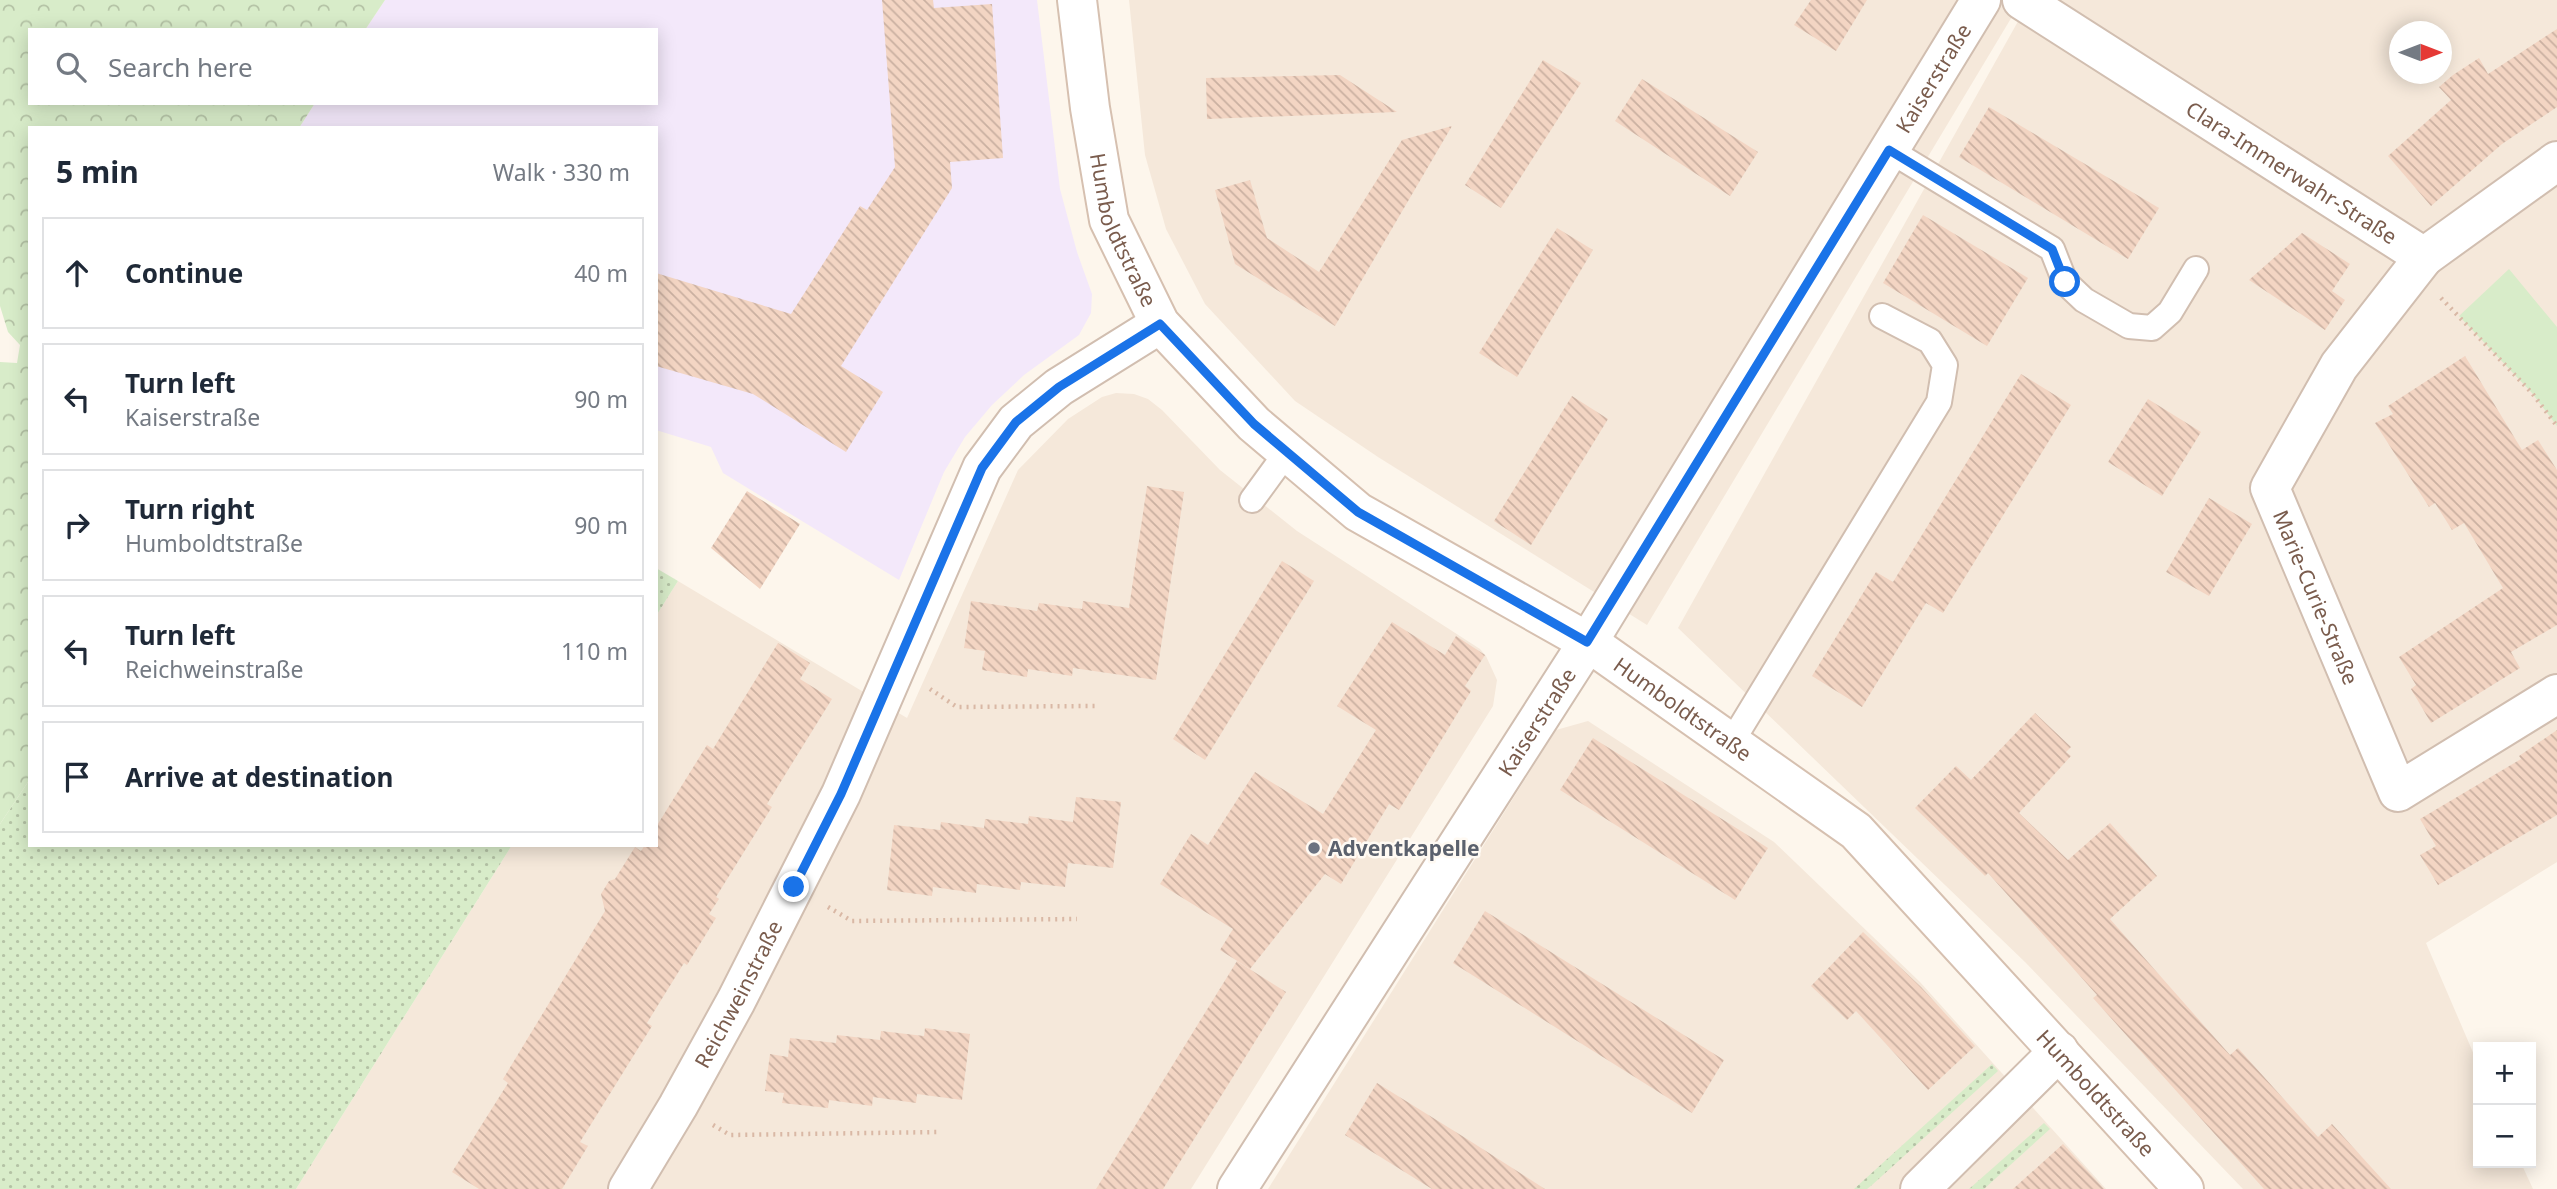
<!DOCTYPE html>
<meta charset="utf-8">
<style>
:root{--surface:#fff;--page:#f2f2f3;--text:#1f2937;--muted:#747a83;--line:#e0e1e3}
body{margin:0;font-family:"Noto Sans",sans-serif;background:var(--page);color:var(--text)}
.controls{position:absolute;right:21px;bottom:21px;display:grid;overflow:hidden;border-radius:0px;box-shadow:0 4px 18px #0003}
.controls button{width:63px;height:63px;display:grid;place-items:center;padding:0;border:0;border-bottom:2px solid var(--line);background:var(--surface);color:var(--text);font:35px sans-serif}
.compass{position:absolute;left:2389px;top:21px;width:63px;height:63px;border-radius:50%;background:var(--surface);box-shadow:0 4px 18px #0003;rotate:90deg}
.stop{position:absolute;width:21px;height:21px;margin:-16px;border:5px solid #1a73e8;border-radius:50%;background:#fff}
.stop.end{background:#1a73e8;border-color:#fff;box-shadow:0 2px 7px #0008}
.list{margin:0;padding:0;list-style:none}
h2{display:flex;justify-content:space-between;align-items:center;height:91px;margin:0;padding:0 28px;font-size:30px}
h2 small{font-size:23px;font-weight:400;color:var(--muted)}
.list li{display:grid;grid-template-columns:46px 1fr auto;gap:21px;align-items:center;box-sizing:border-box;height:112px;margin:0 14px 14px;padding:0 14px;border:2px solid var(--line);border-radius:0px}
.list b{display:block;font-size:26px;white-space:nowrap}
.list p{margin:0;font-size:23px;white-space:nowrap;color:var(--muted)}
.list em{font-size:23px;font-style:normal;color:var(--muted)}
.icon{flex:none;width:38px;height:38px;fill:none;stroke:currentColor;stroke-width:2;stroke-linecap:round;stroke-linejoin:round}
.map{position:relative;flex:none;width:2557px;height:1189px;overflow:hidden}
.search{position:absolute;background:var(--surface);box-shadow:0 4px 18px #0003;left:28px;top:28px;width:630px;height:77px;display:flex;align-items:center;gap:18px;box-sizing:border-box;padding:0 24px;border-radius:0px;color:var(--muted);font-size:26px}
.panel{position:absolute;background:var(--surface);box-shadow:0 4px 18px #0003;left:28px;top:126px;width:630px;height:721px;border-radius:0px}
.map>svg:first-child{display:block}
.residential{fill:#f5e8da;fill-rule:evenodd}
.education{fill:#f3e8fa}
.grass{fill:url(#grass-dots)}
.forest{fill:url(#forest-crowns)}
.park{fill:#d8ecc9}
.building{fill:url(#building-back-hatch)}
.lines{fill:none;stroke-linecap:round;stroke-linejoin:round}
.lane-casing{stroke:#d1beb0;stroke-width:28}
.street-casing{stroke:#d1beb0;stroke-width:42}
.secondary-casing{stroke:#d6c0b0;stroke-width:42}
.path{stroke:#d9b8a5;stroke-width:4.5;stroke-dasharray:2 5;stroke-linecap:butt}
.lane{stroke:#fff;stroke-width:24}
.street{stroke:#fff;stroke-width:38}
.secondary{stroke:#fff;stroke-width:38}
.route{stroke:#1a73e8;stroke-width:9}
.worship-dot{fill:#6b7280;stroke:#fffaf3;stroke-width:2.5}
.labels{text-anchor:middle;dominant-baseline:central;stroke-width:5;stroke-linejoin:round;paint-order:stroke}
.street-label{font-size:21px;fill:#7a5c4d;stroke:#fffaf3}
.worship-label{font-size:21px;font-weight:bold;fill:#5b616d;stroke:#fffaf3;text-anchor:start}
</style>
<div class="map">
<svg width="2557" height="1189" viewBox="0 0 2557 1189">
<defs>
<pattern id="grass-dots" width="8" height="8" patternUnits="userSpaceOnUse" patternTransform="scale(1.75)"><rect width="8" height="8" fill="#d8ecc9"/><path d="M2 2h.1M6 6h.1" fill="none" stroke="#b4c2a5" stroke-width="1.8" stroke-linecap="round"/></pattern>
<pattern id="forest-crowns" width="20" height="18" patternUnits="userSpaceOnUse" patternTransform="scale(1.75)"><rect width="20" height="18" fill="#d8ecc9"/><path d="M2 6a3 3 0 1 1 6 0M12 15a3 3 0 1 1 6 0" fill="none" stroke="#b4c2a5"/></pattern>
<pattern id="building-back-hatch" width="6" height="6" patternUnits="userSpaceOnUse" patternTransform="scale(1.75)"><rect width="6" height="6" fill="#f3d5c3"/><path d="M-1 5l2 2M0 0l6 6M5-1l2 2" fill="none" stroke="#cab0a1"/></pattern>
</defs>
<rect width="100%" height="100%" fill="#fdf6ec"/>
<g class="residential">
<path d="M 1129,0 L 2022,0 L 1647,625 L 1378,457 L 1295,401 L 1205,304 L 1166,229 L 1145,155 Z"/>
<path d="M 2030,0 L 2557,0 L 2557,862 L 2426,943 L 2478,1064 L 2478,1163 L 2521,1163 L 2533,1189 L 2243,1189 L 2025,962 L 1678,628 ZM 2400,32 L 2442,32 L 2442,74 L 2400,74 Z"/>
<path d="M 1116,393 L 1134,394 L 1148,399 L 1162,410 L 1220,470 L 1297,531 L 1480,649 L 1486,656 L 1497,680 L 1493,706 L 1191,1189 L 296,1189 L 512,845 L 656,845 L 656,616 L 678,581 L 907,718 L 1018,470 L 1068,419 L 1102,397 Z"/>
<path d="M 1588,721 L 1774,842 L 1920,982 L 2106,1189 L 1268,1189 L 1556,730 Z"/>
</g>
<path class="education" d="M 385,0 L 1037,0 L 1060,189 L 1077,252 L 1092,294 L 1091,313 L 1079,335 L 1024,375 L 992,405 L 965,437 L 944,472 L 899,580 L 723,473 L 711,447 L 656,430 L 656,128 L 299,128 L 315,103 L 656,103 L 656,30 L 365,30 Z"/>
<g class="grass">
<path d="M 656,568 L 678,581 L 656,616 Z"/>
<path d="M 30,779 L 30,845 L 512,845 L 296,1189 L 0,1189 L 0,824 Z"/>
<path d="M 1992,1064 L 1998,1071 L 1872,1185 L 1867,1189 L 1854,1189 Z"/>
<path d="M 2044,1123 L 2050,1129 L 1984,1189 L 1969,1189 Z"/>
</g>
<path class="forest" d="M 0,0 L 385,0 L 365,30 L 30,30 L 30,103 L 315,103 L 299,128 L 30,128 L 30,779 L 0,824 L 0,362 L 17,363 L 20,345 L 8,332 L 0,306 Z"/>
<path class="park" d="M 2509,269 L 2557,327 L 2557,426 L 2532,393 L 2459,316 Z"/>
<g class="building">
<path d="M 882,0 L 933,0 L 934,8 L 992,4 L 1003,158 L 950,162 L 952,188 L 841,366 L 883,392 L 846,452 L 753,394 L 656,366 L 656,273 L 791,314 L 860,206 L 867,210 L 895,167 Z"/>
<path d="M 1811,0 L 1867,0 L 1836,51 L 1794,25 Z"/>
<path d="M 2557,29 L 2557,107 L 2502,144 L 2431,206 L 2388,156 L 2451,100 L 2439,87 L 2453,75 L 2479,58 L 2488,74 Z"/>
<path d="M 1543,60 L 1581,83 L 1501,208 L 1465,185 Z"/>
<path d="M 1340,75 L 1397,112 L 1207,119 L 1206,78 Z"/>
<path d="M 1642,79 L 1758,152 L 1730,196 L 1615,121 Z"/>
<path d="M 1989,107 L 2159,208 L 2128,259 L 1959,157 Z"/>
<path d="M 1452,126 L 1335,326 L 1235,264 L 1215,190 L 1250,180 L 1267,238 L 1319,272 L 1402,140 Z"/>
<path d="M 1923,215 L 2028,278 L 1987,346 L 1883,283 Z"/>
<path d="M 1557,228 L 1593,250 L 1517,377 L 1479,353 Z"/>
<path d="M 2302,233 L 2350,264 L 2332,291 L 2345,300 L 2325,330 L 2249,280 Z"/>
<path d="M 2465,356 L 2522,450 L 2538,440 L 2557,470 L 2557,625 L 2511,652 L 2520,668 L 2431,723 L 2411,689 L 2416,685 L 2399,657 L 2503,588 L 2464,523 L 2452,530 L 2435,503 L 2429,507 L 2375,423 L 2393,414 L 2388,406 Z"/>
<path d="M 2021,374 L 2071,405 L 1943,613 L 1926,603 L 1862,707 L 1812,676 L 1876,572 L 1893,582 Z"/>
<path d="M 1572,396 L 1608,419 L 1531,545 L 1494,521 Z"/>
<path d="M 2148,399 L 2201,432 L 2162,496 L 2108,462 Z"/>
<path d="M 1147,486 L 1184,492 L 1156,680 L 1073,668 L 1072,676 L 1028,669 L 1027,677 L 982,670 L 985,651 L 964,648 L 971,601 L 1037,611 L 1039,603 L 1082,609 L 1083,601 L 1129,608 Z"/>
<path d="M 747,491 L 800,524 L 760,589 L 711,548 Z"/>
<path d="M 2209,498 L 2252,524 L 2209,596 L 2166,572 Z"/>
<path d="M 1282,561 L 1314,581 L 1205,760 L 1173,739 Z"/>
<path d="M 1392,622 L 1445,655 L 1456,636 L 1485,655 L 1465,686 L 1471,691 L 1399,810 L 1389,804 L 1341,884 L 1325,874 L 1250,969 L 1220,950 L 1233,929 L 1160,884 L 1191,834 L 1208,845 L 1255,772 L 1323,814 L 1376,730 L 1337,706 Z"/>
<path d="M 778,643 L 810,663 L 800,679 L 832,699 L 767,804 L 772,807 L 716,897 L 719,899 L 709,914 L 716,918 L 687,965 L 684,963 L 647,1023 L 652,1026 L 580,1142 L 588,1146 L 562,1189 L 479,1189 L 452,1172 L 508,1083 L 503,1079 L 605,911 L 601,894 L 609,881 L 615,879 L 635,847 L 641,851 L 645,845 L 656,845 L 656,827 L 707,745 L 713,749 Z"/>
<path d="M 2035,713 L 2071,747 L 2066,752 L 2071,756 L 2019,813 L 2068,860 L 2110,823 L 2157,876 L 2110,919 L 2230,1055 L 2238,1048 L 2318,1137 L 2332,1124 L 2391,1189 L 2264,1189 L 2093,998 L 2097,995 L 1988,873 L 1985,876 L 1915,808 L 1956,766 L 1971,780 Z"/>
<path d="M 2557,730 L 2557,815 L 2438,885 L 2420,855 L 2436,846 L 2420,819 L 2521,759 L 2519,756 Z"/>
<path d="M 1593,738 L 1768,848 L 1735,900 L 1560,790 Z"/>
<path d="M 1076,797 L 1121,802 L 1113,868 L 1068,863 L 1065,887 L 1021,882 L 1020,890 L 977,884 L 976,893 L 933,887 L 932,896 L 887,890 L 894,825 L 940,830 L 941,822 L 984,828 L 985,819 L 1028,824 L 1029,816 L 1073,822 Z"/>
<path d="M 1485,911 L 1724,1060 L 1692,1113 L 1453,963 Z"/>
<path d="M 1863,932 L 1921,987 L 1975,1046 L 1928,1090 L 1856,1011 L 1847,1020 L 1811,986 Z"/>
<path d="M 1237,961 L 1286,992 L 1163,1189 L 1096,1189 Z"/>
<path d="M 925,1028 L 970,1034 L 962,1100 L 917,1094 L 916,1103 L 873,1097 L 872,1106 L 829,1100 L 828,1108 L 782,1103 L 784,1093 L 765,1091 L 770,1054 L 788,1057 L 790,1038 L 836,1043 L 837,1035 L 880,1040 L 881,1031 L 924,1036 Z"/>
<path d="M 1377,1083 L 1467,1139 L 1545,1189 L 1432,1189 L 1345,1135 Z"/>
<path d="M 2063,1144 L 2104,1189 L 2013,1189 Z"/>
</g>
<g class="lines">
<defs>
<g id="lane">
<path d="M 1889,150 L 2052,249 L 2065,282 L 2084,300 L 2129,326 L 2152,328 L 2170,312 L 2196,269"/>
<path d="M 1252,500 L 1287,452"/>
<path d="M 1731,743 L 1939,402 L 1945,365 L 1930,341 L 1882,316"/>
</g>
<g id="street">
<path id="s1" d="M 2022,0 L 2424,257 L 2557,161"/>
<path id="s2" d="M 2424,257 L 2339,366 L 2270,488 L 2398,792 L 2557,694"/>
<path id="s3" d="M 628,1189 L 678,1106 L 736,1001 L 841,794 L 982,468 L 1016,422 L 1059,387 L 1160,324"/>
<path id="s4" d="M 1237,1189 L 1588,642 L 1981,0"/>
<path d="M 1920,1189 L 2059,1051"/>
</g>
<g id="secondary">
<path id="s5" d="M 1077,0 L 1090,108 L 1109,220 L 1160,324 L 1254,424 L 1358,512 L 1588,642 L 1856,831 L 2184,1189"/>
</g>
</defs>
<use href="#lane" class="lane-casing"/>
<use href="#street" class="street-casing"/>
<use href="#secondary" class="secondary-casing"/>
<g class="path">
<path d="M 2441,298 L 2532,393 L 2557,426"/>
<path d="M 930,689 L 957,707 L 1095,706"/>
<path d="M 828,907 L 852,921 L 1077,919"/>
<path d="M 713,1125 L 730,1135 L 940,1132"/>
</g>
<use href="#lane" class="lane"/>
<use href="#street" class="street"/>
<use href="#secondary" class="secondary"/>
</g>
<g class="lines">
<path class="route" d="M 794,887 L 841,794 L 982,468 L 1016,422 L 1059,387 L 1160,324 L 1254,424 L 1358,512 L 1587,642 L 1889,150 L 2052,249 L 2065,282"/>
</g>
<circle class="worship-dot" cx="1314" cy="848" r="7"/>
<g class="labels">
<g class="street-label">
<text stroke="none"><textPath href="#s4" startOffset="1311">Kaiserstraße</textPath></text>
<text stroke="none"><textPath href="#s1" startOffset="320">Clara-Immerwahr-Straße</textPath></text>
<text stroke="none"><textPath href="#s5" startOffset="236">Humboldtstraße</textPath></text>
<text stroke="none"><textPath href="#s2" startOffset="397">Marie-Curie-Straße</textPath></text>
<text stroke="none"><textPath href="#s5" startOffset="992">Humboldtstraße</textPath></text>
<text stroke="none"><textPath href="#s4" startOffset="555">Kaiserstraße</textPath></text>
<text stroke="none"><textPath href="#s3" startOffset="224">Reichweinstraße</textPath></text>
<text stroke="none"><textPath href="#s5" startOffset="1559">Humboldtstraße</textPath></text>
</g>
<g class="worship-label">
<text x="1328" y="848">Adventkapelle</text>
</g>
</g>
</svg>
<div class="controls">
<button>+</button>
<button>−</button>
</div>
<svg class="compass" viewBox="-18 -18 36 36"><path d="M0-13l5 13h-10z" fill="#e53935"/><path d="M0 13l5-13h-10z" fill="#747a83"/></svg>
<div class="stop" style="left:2065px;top:282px"></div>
<div class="stop end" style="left:794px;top:887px"></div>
<div class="search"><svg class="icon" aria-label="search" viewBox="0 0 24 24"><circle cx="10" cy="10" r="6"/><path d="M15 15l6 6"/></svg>Search here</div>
<section class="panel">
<h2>5 min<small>Walk · 330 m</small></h2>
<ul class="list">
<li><svg class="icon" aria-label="ahead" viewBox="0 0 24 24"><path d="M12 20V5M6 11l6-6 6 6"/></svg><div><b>Continue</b></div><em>40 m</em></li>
<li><svg class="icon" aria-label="left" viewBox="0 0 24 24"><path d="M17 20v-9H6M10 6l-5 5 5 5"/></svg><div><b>Turn left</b><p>Kaiserstraße</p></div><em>90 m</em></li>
<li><svg class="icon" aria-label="right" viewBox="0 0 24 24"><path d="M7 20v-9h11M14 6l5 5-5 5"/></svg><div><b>Turn right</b><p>Humboldtstraße</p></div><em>90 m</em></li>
<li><svg class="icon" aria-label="left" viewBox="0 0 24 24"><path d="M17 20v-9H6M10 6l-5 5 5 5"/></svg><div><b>Turn left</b><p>Reichweinstraße</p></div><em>110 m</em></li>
<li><svg class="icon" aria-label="arrive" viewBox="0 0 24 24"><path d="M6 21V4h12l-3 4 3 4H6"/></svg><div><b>Arrive at destination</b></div></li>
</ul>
</section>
</div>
